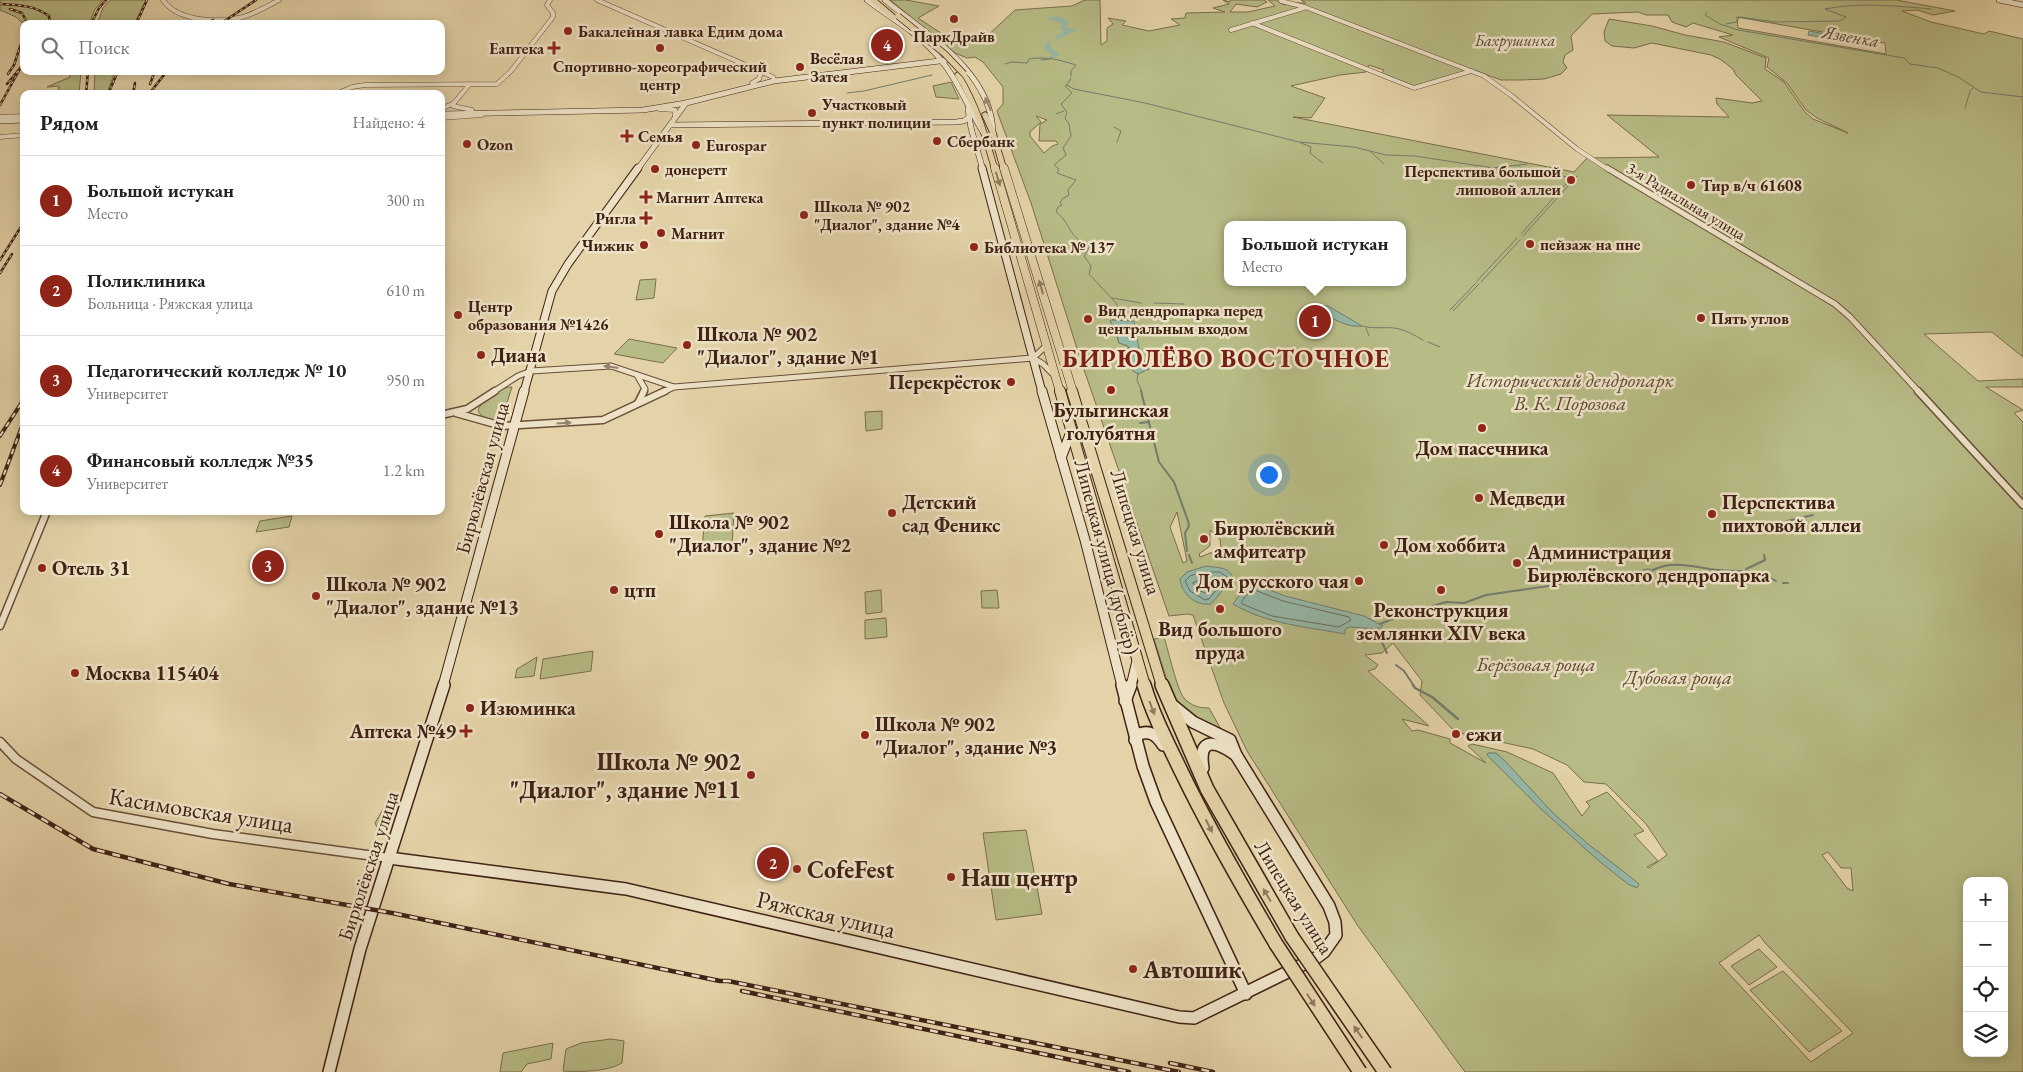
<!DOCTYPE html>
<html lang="ru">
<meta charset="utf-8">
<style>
:root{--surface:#fff;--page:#f2f2f2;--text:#222;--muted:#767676;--line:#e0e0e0;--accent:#8f2418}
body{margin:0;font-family:"EB Garamond",serif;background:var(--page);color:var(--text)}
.controls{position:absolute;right:15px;bottom:15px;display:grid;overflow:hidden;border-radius:10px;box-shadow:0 2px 12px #0003}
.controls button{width:45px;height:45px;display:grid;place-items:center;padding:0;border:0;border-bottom:1px solid var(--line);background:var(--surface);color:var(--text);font:25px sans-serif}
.you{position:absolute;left:1268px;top:474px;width:18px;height:18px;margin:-12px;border:4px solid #fff;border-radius:50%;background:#1a73e8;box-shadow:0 0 0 8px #1a73e833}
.badge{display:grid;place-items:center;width:32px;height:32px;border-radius:50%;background:var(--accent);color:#fff;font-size:16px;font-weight:700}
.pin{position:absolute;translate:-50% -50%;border:2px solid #fff;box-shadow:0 1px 5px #0006}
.popup{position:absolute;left:1224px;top:221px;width:182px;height:65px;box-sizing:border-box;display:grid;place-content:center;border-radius:10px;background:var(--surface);filter:drop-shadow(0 1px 4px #0005);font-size:16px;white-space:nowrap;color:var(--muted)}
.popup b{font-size:19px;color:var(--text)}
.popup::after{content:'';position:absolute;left:50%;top:100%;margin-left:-10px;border:10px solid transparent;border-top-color:var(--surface)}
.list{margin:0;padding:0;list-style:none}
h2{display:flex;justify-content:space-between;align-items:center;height:65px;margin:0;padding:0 20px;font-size:21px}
h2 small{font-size:16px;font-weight:400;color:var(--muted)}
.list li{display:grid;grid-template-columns:32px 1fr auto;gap:15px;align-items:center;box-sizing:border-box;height:90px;padding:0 20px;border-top:1px solid var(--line)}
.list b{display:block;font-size:19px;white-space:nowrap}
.list p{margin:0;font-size:16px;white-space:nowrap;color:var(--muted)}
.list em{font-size:16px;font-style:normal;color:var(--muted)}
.icon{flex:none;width:28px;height:28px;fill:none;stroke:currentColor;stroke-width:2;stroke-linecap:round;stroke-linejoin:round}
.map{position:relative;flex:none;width:2023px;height:1072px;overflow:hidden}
.search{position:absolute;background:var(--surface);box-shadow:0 2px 12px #0003;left:20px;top:20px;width:425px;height:55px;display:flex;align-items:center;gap:12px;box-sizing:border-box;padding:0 18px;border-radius:10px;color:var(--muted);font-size:19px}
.panel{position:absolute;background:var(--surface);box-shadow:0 2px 12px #0003;left:20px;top:90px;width:425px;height:425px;border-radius:10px}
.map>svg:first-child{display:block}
.green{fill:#b7bb85;stroke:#7c6e4d;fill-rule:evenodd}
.water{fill:#95b8a7;stroke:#737c6d}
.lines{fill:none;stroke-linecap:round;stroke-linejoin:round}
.shore{stroke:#6a6c5e;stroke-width:1}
.stream-far2{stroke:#737c6d;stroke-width:1}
.stream-far1{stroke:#737c6d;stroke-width:2}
.stream{stroke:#737c6d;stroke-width:2.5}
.river{fill:#95b8a7;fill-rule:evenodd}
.street-far3-casing{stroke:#694e3a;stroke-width:5}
.street-far2-casing{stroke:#694e3a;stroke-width:7}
.street-far1-casing{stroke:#694e3a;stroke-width:9}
.street-casing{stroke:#694e3a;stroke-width:11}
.secondary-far3-casing{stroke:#402115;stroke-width:6}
.secondary-far2-casing{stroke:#402115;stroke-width:9}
.secondary-far1-casing{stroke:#402115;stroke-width:11}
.secondary-casing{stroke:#402115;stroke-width:14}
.primary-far3-casing{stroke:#402115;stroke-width:7}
.primary-far2-casing{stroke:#402115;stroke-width:9}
.primary-far1-casing{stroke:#402115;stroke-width:12}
.primary-casing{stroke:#402115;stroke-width:16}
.street-far3{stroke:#ede2c6;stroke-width:4}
.street-far2{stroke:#ede2c6;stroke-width:5}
.street-far1{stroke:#ede2c6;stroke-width:6}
.street{stroke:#ede2c6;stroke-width:8}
.secondary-far3{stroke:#ede2c6;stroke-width:5}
.secondary-far2{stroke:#ede2c6;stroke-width:7}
.secondary-far1{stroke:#ede2c6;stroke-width:9}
.secondary{stroke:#ede2c6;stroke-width:11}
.primary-far3{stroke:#e4d3a8;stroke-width:5.5}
.primary-far2{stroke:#e4d3a8;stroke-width:8}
.primary-far1{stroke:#e4d3a8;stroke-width:10}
.primary{stroke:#e4d3a8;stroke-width:13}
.rail-far2-casing{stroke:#402115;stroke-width:2.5}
.rail-far1-casing{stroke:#402115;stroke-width:4}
.rail-casing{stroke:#402115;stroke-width:4.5}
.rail-far2{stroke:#ede2c6;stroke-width:1;stroke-dasharray:3;stroke-linecap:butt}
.rail-far1{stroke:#ede2c6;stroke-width:2;stroke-dasharray:5.5;stroke-linecap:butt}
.rail{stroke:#ede2c6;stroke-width:2.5;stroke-dasharray:8;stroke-linecap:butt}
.primary-bridge-far1-casing{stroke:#402115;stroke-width:7;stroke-linecap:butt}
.primary-bridge-casing{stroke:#402115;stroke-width:16;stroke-linecap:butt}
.primary-bridge-far1{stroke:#e4d3a8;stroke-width:5.5}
.primary-bridge{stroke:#e4d3a8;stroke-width:13}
.oneway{fill:#96826e}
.oneway2{fill:#927a5e}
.poi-dot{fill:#8f2418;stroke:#ede2c6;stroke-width:2}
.labels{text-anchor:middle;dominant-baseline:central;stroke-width:5;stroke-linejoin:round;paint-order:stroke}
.far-poi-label{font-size:16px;font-weight:bold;fill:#402115;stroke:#ede2c6;text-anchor:start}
.far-park-label{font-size:16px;font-style:italic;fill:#5e4831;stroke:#ede2c6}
.far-street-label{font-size:16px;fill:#402115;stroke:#ede2c6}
.far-water-label{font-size:18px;font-style:italic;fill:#55473a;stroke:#ede2c6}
.poi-label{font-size:20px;font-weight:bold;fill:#402115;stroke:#ede2c6;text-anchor:start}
.park-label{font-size:20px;font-style:italic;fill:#5e4831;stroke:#ede2c6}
.street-label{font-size:20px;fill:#402115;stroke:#ede2c6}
.near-poi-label{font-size:24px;font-weight:bold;fill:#402115;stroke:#ede2c6;text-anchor:start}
.near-street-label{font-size:24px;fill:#402115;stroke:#ede2c6}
.district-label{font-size:25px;font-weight:bold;letter-spacing:1px;fill:#7a1f14;stroke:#ede2c6}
</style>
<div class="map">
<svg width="2023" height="1072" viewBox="0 0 2023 1072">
<rect width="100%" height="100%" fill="#e4d3a8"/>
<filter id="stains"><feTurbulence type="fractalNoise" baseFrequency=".004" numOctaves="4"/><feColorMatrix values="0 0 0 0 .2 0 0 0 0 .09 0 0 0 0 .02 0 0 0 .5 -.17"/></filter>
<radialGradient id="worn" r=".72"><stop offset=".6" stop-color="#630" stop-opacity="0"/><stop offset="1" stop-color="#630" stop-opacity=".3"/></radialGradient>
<g class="green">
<path d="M 0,0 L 103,0 L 95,9 L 89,24 L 21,22 L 16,17 L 0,10 Z"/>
<path d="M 110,0 L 146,0 L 134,24 L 97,24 L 103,8 Z"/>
<path d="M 890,0 L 906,0 L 939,6 L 918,18 L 953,41 L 969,43 L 985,38 L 1015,10 L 1072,6 L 1085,0 L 1100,0 L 1101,45 L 1107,41 L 1107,28 L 1113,24 L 1108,18 L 1126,21 L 1122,25 L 1149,31 L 1180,25 L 1171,19 L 1185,18 L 1186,13 L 1225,12 L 1213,8 L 1229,4 L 1223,0 L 1230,2 L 1230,0 L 1264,0 L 1267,2 L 1257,7 L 1236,4 L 1230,12 L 1248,12 L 1275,6 L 1268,0 L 1276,0 L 1284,5 L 1292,3 L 1306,3 L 1301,0 L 1896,0 L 1955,11 L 1933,15 L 1917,10 L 1902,11 L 1931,22 L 1984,34 L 1989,31 L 2023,39 L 2023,357 L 1992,332 L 1924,334 L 1978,381 L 2023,379 L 2023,387 L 1986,387 L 2023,410 L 2014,413 L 2023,422 L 2023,1072 L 1465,1072 L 1358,926 L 1247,751 L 1224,703 L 1193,615 L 1187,614 L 1169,616 L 1080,358 L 1031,203 L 997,111 L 1003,104 L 1003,87 L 983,62 L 975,57 L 967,58 L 955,53 ZM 1638,12 L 1646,15 L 1668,15 L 1672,22 L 1686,27 L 1693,23 L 1733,35 L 1719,37 L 1769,58 L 1767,67 L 1787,83 L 1806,110 L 1817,118 L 1848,133 L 1813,119 L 1805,112 L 1784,82 L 1765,69 L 1766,58 L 1724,42 L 1685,35 L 1652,26 L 1609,19 L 1604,32 L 1605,41 L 1612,46 L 1634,48 L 1652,43 L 1711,55 L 1720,59 L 1733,69 L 1736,75 L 1762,101 L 1752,103 L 1716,98 L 1717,104 L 1729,117 L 1607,115 L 1659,157 L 1587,158 L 1574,172 L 1293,117 L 1311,118 L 1325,98 L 1291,86 L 1340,75 L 1366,72 L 1369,65 L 1384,70 L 1382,73 L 1414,86 L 1467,71 L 1474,70 L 1501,80 L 1521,80 L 1544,79 L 1561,74 L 1567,68 L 1563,62 L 1565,55 L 1573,50 L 1571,36 L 1592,14 ZM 1737,17 L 1885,43 L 1886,54 L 1738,28 ZM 1036,116 L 1047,120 L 1040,124 L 1039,141 L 1056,141 L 1058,144 L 1052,146 L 1044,153 L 1030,136 L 1030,132 L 1041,122 ZM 1228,225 L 1402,225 L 1402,282 L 1228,282 ZM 1112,320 L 1132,320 L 1132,360 L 1129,353 L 1123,350 L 1129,348 L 1128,346 L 1119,343 ZM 1177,512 L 1187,561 L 1183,563 L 1170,527 ZM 1210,530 L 1220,539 L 1221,549 L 1200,557 L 1199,554 L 1210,546 ZM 1393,643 L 1422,681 L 1420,695 L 1455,732 L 1533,749 L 1567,765 L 1584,782 L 1606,784 L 1646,824 L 1667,855 L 1649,868 L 1647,867 L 1658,861 L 1634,835 L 1644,831 L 1607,792 L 1586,802 L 1590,806 L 1582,816 L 1553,773 L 1507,752 L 1472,744 L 1468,746 L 1486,763 L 1450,743 L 1450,739 L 1418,730 L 1412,731 L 1402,719 L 1429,726 L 1368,671 L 1375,669 L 1378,665 L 1365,655 L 1382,653 ZM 1828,852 L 1841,868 L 1851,868 L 1853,891 L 1847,888 L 1822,855 ZM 1967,881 L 2004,881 L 2004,1053 L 1967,1053 ZM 1759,935 L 1766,944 L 1853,1033 L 1811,1062 L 1719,963 Z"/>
<path d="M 56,71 L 81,71 L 79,94 L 58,94 L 59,86 L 47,87 L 70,77 L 70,72 L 55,75 Z"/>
<path d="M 95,71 L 115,71 L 107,94 L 94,94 Z"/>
<path d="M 951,82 L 959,99 L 936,97 L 933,86 Z"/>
<path d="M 656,279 L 654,298 L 636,300 L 640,280 Z"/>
<path d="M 629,339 L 677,348 L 663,363 L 614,354 Z"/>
<path d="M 512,387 L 501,421 C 492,421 482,419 478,411 C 481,399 500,387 512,387 Z"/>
<path d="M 882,411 L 882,429 L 866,431 L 865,412 Z"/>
<path d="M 734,513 L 732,546 L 702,549 L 705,516 Z"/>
<path d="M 292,516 L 289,527 L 256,532 L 260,521 Z"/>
<path d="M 881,590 L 882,612 L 866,614 L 865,592 Z"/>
<path d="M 997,590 L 999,608 L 982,608 L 981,591 Z"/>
<path d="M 886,618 L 887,637 L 865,639 L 865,620 Z"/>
<path d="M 1164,637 C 1168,649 1177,690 1184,698 C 1191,706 1199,708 1209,708 L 1222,731 L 1193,718 L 1173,699 L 1154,639 Z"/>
<path d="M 593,651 L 591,671 L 540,679 L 543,659 Z"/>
<path d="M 537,657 L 534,676 L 515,678 L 517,669 Z"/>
<path d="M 397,803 L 390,824 L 379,831 L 375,823 L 386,804 Z"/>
<path d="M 1026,830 L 1042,914 L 996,920 L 983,833 Z"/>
<path d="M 1759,949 L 1777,967 L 1749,985 L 1731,966 Z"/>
<path d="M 1783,971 L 1842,1031 L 1809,1052 L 1750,990 Z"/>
<path d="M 611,1039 L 624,1041 L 622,1063 C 607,1072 580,1072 563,1071 L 566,1049 L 581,1043 Z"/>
<path d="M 553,1043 L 551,1059 L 527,1064 L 521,1072 L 500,1072 L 503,1053 Z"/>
</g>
<g class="water">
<path d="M 1809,31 L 1868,42 L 1867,45 L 1808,35 Z"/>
<path d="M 1322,306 L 1328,306 L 1362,326 C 1348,328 1333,319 1321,312 L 1320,307 Z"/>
<path d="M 1112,320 L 1134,321 L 1140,354 L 1149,369 L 1138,374 L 1133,371 L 1127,357 L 1130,356 L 1129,354 L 1124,353 L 1123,350 L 1129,348 L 1128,346 L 1119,343 L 1116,332 L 1111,327 L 1112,325 L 1110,321 Z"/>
<path d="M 1206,566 C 1216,568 1229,566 1233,578 L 1211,604 C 1195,606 1182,594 1180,579 L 1187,572 Z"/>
<path d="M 1648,569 L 1653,570 L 1653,571 C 1634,584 1604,581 1583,582 L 1579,577 L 1580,574 C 1603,571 1626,575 1648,569 Z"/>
<path d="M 1249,582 L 1285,596 L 1364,616 L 1383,626 L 1380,629 L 1350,627 L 1345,629 L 1345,634 C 1307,627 1267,624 1233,604 Z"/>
<path d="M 1488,753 L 1496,753 L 1505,761 L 1552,812 L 1588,844 L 1633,879 L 1639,884 L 1637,888 L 1628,884 L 1599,861 L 1541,809 L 1487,755 Z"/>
</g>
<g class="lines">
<g class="shore">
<path d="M 1205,572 L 1220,572 L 1227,577 L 1209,599 L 1205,600 L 1190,591 L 1185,581 L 1190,576 Z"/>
<path d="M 1206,578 L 1216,581 L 1205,593 L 1198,590 L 1193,583 Z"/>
<path d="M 1252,589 L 1283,601 L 1349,617 L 1351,620 L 1339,627 L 1272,616 L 1242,604 L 1242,601 Z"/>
</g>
<g class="stream-far2">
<path d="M 1707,12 L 1705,15 L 1720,24 L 1738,30 L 1904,58 L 1910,64 L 1938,68 L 1958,77 L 1981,92 L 2023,97"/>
<path d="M 1726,24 L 1736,22 L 1740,17 L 1775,22 L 1840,21 L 1846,17 L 1825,9 C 1861,2 1895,6 1931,9"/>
<path d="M 1041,60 L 1050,59 L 1051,57"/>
<path d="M 1005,64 L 1012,62 L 1027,63 L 1029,59 C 1046,56 1060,60 1076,65 L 1071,71 L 1071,76"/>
<path d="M 1067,85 L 1074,89 L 1145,103 L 1299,142 L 1354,147 L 1386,155 L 1415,156 L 1493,168 L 1527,164"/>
<path d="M 1067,85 L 1065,86 L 1072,93 L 1061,104 L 1067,112 L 1065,118 L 1069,124 L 1071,136 L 1063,148 L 1066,155 L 1054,165 L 1059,169 L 1057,173 L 1076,180 L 1068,190 L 1069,195 L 1062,199 L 1060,203 L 1062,205 L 1058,207 L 1056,212 C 1072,224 1067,237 1090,246 L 1084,256 L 1091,266 L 1089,274 L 1116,303 L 1122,314"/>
<path d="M 1067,85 L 1071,78"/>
<path d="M 847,93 L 864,91 L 932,75"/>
<path d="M 1965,108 L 1970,91 L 1973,88"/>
<path d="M 1056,114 L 1064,111"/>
<path d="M 1114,127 L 1121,131 L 1117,142"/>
<path d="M 1301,143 L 1311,147 L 1310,153 L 1323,163"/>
<path d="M 1371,152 L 1384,164"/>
<path d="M 1476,167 L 1480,171"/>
<path d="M 1518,167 L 1572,178"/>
<path d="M 1497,169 L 1509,171"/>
<path d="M 1521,234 L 1574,175"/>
<path d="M 1523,236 L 1577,176"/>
<path d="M 1477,281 L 1517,238"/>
<path d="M 1481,282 L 1520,240"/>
<path d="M 1112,298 L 1141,303"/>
<path d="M 1154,303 L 1184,304"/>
<path d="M 1450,310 L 1476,283"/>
<path d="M 1453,311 L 1479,284"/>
<path d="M 1362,326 C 1373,329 1383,327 1394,328 C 1404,329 1414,335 1423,340"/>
<path d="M 1366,328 L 1369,336"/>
<path d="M 1428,342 L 1440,347"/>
<path d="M 1138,373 L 1137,380 L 1142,392"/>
</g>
<g class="stream-far1">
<path d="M 1141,391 L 1159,462 L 1174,482 L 1188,521 L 1189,526 L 1185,533 L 1187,551"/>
<path d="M 1140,423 L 1149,422"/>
<path d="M 1787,521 L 1813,515"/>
<path d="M 1751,533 L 1767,530 L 1779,521"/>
<path d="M 1189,555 L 1192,563"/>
<path d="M 1746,569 L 1765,560 L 1764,555"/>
<path d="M 1653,570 C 1675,559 1696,568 1719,570 C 1740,572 1757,569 1776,581"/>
<path d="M 1783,583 L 1788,583"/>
<path d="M 1426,608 L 1446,602 L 1464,603 L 1486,595 L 1556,585 L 1574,579"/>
<path d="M 1380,624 L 1412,611"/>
<path d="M 1378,628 L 1380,638 L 1387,653"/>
<path d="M 1396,665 L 1404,671 L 1414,686"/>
</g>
<path class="stream" d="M 1413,685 L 1415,688 L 1432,697 L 1458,719"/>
<g class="river">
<path d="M 1049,17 L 1059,17 L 1068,21 L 1066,27 L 1076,30 L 1059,39 L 1055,39 L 1055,37 L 1065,31 L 1060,29 L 1062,23 L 1049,19 Z"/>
<path d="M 1047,42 L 1051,42 L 1051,48 L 1059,54 L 1055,58 L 1051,58 L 1052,54 L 1044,48 Z"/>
</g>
<defs>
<g id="street-far3">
<path d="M 163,0 C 178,22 220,23 243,17 C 256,13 268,6 279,0"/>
<path d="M 597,0 L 773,77 L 774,81"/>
<path d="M 1281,1 L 1305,7 L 1484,76 L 1512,96 L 1577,149 L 1609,170"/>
<path d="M 1252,23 L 1414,88 L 1471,71"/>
<path d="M 1231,30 L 1304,8"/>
<path d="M 752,83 L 759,79 L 761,72"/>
<path d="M 336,94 L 352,87 L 365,85 L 497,84 L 511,71 L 553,17 L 553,13 L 547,5 L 550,0"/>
<path d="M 454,103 L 453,106 L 472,110"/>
<path d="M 441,109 L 454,103 L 469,85"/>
<path d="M 659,109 L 675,110 L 675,118"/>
<path d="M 0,117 L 24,116"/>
<path d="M 441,118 L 482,115"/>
<path d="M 0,137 L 24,135"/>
</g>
<g id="street-far2">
<path d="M 1607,168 L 1835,304 L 1850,317 L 1919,392"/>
<path d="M 1033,358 L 1043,364 L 1055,376"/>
<path d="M 1033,358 L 1047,345"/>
<path d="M 637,375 L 645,389 L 643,392"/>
<path d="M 493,392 L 518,376 L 531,371 L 611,366 L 674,387"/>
<path d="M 663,392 L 674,387 L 1033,358"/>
</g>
<g id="street-far1">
<path d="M 1918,391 L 2023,505"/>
<path d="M 638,403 L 644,391"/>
<path d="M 456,413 L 502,426 L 603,420 L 665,391"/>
<path d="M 441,415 L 467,409 L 495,391"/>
<path d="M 0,626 L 47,511"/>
</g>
<path id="street" d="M 0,742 L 16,759 L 93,812 L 213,834 L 389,858"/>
<g id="secondary-far3">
<path d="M 867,0 C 889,17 915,31 934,52 C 956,75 967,106 983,132"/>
<path d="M 885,0 C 927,35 992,72 993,133"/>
<path d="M 1999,0 L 2023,5"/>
<path d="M 968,109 L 971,128 L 983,170"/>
<path d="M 441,114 L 643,110 L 686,103 L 774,81 L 956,59"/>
<path d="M 0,121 L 24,120"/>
<path d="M 671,125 L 956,122 L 964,121 L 969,117"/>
<path d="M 637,170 L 686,103"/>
</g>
<g id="secondary-far2">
<path d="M 982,168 L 1042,392"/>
<path d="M 524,392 L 552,291 L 568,264 L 638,168"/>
</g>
<g id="secondary-far1">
<path d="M 1042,391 L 1085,540 L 1122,686"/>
<path d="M 1061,458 L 1071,432"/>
<path d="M 443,686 L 524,391"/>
<path d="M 1131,686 L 1137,661"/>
</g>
<g id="secondary">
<path d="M 1122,685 L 1143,766 L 1156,802 L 1246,994"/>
<path d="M 1125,701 L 1131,685"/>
<path d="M 1135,740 L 1139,734 C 1150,730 1157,735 1163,745"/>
<path d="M 1203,768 C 1198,736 1216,741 1236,755"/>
<path d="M 389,858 L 626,889 L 1179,1017 L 1194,1018 L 1316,958 L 1324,952 L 1336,935 L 1335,922 L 1329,906 L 1236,755 L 1230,740 L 1193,722 L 1172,705"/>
<path d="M 329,1072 L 360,949 L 444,685"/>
</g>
<g id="primary-far3">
<path d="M 873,0 L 893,17"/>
<path d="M 958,75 C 977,106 985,135 995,170"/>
<path d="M 985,115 L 993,133 L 1004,170"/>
</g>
<g id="primary-far2">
<path d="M 995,168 L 1060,392"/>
<path d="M 1004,168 L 1073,392"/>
</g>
<g id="primary-far1">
<path d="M 1060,391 L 1145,686"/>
<path d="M 1072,391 L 1162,686"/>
</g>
<g id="primary">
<path d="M 1144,685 C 1153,715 1168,744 1182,773 C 1210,831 1243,888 1276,944"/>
<path d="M 1162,685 L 1207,789 L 1292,937"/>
</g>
</defs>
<use href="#street-far3" class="street-far3-casing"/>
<use href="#street-far2" class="street-far2-casing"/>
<use href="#street-far1" class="street-far1-casing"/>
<use href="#street" class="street-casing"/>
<use href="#secondary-far3" class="secondary-far3-casing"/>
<use href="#secondary-far2" class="secondary-far2-casing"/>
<use href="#secondary-far1" class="secondary-far1-casing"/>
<use href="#secondary" class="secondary-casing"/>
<use href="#primary-far3" class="primary-far3-casing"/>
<use href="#primary-far2" class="primary-far2-casing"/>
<use href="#primary-far1" class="primary-far1-casing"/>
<use href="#primary" class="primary-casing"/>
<use href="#street-far3" class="street-far3"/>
<use href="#street-far2" class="street-far2"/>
<use href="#street-far1" class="street-far1"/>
<use href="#street" class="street"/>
<use href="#secondary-far3" class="secondary-far3"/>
<use href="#secondary-far2" class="secondary-far2"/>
<use href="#secondary-far1" class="secondary-far1"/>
<use href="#secondary" class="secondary"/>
<use href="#primary-far3" class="primary-far3"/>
<use href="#primary-far2" class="primary-far2"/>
<use href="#primary-far1" class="primary-far1"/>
<use href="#primary" class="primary"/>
<defs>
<g id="rail-far2">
<path d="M 0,4 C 18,5 34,5 49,16 L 50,24"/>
<path d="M 10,9 L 22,13 L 28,24"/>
<path d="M 91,24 L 99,8 L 106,0"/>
<path d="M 136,24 L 147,0"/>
<path d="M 208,24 L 213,20"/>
<path d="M 220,24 L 256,0"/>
<path d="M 8,74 L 14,65 L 24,35"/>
<path d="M 150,84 L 155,71"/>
<path d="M 86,94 L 88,71"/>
<path d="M 108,94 L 118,71"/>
<path d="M 133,94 L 135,83"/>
<path d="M 149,94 L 167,71"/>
<path d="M 0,105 L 21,67 L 7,84"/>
<path d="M 0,260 L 24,222"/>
<path d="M 0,273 L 12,254"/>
</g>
<g id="rail-far1">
<path d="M 0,436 L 24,399"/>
<path d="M 0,485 L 24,421"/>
</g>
<g id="rail">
<path d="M 0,794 L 93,849 L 229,884 L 392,913 L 720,981 L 728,981 L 1179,1072"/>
<path d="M 742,991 L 1129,1072"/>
<path d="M 1170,1063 L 1213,1072"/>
</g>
</defs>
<use href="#rail-far2" class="rail-far2-casing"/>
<use href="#rail-far1" class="rail-far1-casing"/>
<use href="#rail" class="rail-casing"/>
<use href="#rail-far2" class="rail-far2"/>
<use href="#rail-far1" class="rail-far1"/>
<use href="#rail" class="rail"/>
<defs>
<path id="primary-bridge-far1" d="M 898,16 L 945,54 L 964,74"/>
<g id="primary-bridge">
<path d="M 1292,937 L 1385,1072"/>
<path d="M 1276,944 L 1360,1072"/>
</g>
</defs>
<use href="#primary-bridge-far1" class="primary-bridge-far1-casing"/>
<use href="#primary-bridge" class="primary-bridge-casing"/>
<use href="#primary-bridge-far1" class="primary-bridge-far1"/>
<use href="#primary-bridge" class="primary-bridge"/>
</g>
<defs><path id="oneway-solid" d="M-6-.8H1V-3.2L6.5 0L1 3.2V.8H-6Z" transform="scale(1.25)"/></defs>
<g class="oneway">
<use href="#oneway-solid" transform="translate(988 104) rotate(-114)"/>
<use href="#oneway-solid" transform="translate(611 367) rotate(-172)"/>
<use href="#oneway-solid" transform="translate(564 423) rotate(-4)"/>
</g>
<g class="oneway2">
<use href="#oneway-solid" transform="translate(998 179) rotate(73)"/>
<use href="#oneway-solid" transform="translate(1041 287) rotate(-106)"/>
<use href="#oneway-solid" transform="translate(1152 708) rotate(69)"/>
<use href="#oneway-solid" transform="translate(1209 826) rotate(63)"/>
<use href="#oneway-solid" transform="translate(1267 895) rotate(-121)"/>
<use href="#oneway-solid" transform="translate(1311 1000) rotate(57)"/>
<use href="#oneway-solid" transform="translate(1358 1032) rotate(-125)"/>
</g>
<g class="poi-dot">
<circle cx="954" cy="19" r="5"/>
<circle cx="568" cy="31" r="5"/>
<path d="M551.5 40.5h5v5h5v5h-5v5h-5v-5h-5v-5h5z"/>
<circle cx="660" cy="48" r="5"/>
<circle cx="800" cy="67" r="5"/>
<circle cx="812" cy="113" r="5"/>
<path d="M624.5 128.5h5v5h5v5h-5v5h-5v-5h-5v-5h5z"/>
<circle cx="937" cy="141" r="5"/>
<circle cx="467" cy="144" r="5"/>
<circle cx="696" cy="145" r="5"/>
<circle cx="655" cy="169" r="5"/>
<circle cx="1571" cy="180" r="5"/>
<circle cx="1691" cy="185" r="5"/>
<path d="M643.5 189.5h5v5h5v5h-5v5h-5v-5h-5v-5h5z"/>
<circle cx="804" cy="215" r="5"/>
<path d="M643.5 210.5h5v5h5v5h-5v5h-5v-5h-5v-5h5z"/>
<circle cx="661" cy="233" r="5"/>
<circle cx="1530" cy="244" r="5"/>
<circle cx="644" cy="245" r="5"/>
<circle cx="974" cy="247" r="5"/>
<circle cx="458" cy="315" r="5"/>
<circle cx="1701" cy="318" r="5"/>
<circle cx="1088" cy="319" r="5"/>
<circle cx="687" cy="345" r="5"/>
<circle cx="481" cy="355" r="5"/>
<circle cx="1011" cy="382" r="5"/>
<circle cx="1111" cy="390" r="5"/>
<circle cx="1482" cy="428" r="5"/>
<circle cx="1479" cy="498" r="5"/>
<circle cx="892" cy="513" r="5"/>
<circle cx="1712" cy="514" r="5"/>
<circle cx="659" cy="534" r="5"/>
<circle cx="1204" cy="539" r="5"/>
<circle cx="1384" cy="545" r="5"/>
<circle cx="1517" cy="563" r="5"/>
<circle cx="42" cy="568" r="5"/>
<circle cx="1359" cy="581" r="5"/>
<circle cx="614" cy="590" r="5"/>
<circle cx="1441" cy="590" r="5"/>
<circle cx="316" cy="596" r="5"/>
<circle cx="1220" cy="609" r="5"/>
<circle cx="75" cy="673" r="5"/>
<circle cx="470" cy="708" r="5"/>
<path d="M463.5 723.5h5v5h5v5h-5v5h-5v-5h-5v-5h5z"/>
<circle cx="1456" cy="734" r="5"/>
<circle cx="865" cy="735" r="5"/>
<circle cx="751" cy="775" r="5"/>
<circle cx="797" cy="869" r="5"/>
<circle cx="951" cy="877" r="5"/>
<circle cx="1133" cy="969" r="5"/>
</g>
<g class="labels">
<g class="far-poi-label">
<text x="578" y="31">Бакалейная лавка Едим дома</text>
<text x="954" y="36" text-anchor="middle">ПаркДрайв</text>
<text x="544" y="48" text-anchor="end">Еаптека</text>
<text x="810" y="58">Весёлая<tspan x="810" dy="18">Затея</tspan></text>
<text x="660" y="66" text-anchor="middle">Спортивно-хореографический<tspan x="660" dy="18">центр</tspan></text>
<text x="822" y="104">Участковый<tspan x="822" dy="18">пункт полиции</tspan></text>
<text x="638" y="136">Семья</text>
<text x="947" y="141">Сбербанк</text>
<text x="477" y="144">Ozon</text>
<text x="706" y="145">Eurospar</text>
<text x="665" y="169">донеретт</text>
<text x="1561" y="171" text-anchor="end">Перспектива большой<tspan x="1561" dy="18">липовой аллеи</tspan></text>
<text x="1701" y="185">Тир в/ч 61608</text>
<text x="656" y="197">Магнит Аптека</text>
<text x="814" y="206">Школа № 902<tspan x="814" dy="18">"Диалог", здание №4</tspan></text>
<text x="636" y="218" text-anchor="end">Ригла</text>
<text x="671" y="233">Магнит</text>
<text x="1540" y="244">пейзаж на пне</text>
<text x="634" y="245" text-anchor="end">Чижик</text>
<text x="984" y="247">Библиотека № 137</text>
<text x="468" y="306">Центр<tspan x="468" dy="18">образования №1426</tspan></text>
<text x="1098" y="310">Вид дендропарка перед<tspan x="1098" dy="18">центральным входом</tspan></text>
<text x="1711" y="318">Пять углов</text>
</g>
<g class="far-park-label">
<text x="1515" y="40">Бахрушинка</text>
</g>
<g class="far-street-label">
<text transform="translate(1686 201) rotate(31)">3-я Радиальная улица</text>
</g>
<g class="far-water-label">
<text transform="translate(1851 36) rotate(10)">Язвенка</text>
</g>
<g class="poi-label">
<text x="697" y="334">Школа № 902<tspan x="697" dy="23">"Диалог", здание №1</tspan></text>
<text x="491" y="355">Диана</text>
<text x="1001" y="382" text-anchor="end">Перекрёсток</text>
<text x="1111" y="410" text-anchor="middle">Булыгинская<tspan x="1111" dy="23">голубятня</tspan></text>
<text x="1482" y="448" text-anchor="middle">Дом пасечника</text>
<text x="1489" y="498">Медведи</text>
<text x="902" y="502">Детский<tspan x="902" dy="23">сад Феникс</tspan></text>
<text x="1722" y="502">Перспектива<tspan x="1722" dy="23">пихтовой аллеи</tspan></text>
<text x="669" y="522">Школа № 902<tspan x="669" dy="23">"Диалог", здание №2</tspan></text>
<text x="1214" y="528">Бирюлёвский<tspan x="1214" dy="23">амфитеатр</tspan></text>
<text x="1394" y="545">Дом хоббита</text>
<text x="1527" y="552">Администрация<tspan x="1527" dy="23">Бирюлёвского дендропарка</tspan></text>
<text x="52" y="568">Отель 31</text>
<text x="1349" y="581" text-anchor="end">Дом русского чая</text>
<text x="326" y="584">Школа № 902<tspan x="326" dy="23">"Диалог", здание №13</tspan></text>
<text x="624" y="590">цтп</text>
<text x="1441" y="610" text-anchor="middle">Реконструкция<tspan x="1441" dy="23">землянки XIV века</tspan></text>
<text x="1220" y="629" text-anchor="middle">Вид большого<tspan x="1220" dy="23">пруда</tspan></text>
<text x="85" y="673">Москва 115404</text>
<text x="480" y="708">Изюминка</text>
<text x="875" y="724">Школа № 902<tspan x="875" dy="23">"Диалог", здание №3</tspan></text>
<text x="456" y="731" text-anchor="end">Аптека №49</text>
<text x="1466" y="734">ежи</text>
</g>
<g class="park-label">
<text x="1570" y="380">Исторический дендропарк<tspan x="1570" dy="23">В. К. Порозова</tspan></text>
<text x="1536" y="664">Берёзовая роща</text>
<text x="1678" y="677">Дубовая роща</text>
</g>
<g class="street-label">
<text transform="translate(482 478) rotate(-75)">Бирюлёвская улица</text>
<text transform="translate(1136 532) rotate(73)">Липецкая улица</text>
<text transform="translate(1107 557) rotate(75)">Липецкая улица (дублёр)</text>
<text transform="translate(368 866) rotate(-72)">Бирюлёвская улица</text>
<text transform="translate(1294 897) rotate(58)">Липецкая улица</text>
</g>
<g class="near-poi-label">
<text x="741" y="761" text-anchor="end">Школа № 902<tspan x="741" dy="28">"Диалог", здание №11</tspan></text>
<text x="807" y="869">CofeFest</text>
<text x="961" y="877">Наш центр</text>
<text x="1143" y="969">Автошик</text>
</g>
<g class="near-street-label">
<text transform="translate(201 810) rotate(9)">Касимовская улица</text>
<text transform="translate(826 914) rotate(13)">Ряжская улица</text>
</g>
<g class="district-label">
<text x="1226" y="358">БИРЮЛЁВО ВОСТОЧНОЕ</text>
</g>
</g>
<rect width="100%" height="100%" filter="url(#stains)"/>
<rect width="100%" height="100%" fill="url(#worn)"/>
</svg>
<div class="controls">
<button>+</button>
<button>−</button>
<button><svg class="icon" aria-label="locate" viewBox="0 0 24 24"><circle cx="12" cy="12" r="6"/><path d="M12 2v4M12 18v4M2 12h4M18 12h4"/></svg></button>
<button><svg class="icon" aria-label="layers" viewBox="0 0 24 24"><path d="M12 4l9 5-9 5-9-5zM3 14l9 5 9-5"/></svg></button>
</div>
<div class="you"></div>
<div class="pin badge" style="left:1315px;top:321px">1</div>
<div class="popup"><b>Большой истукан</b>Место</div>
<div class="pin badge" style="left:773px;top:863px">2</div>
<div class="pin badge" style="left:268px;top:566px">3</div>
<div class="pin badge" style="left:887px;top:45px">4</div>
<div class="search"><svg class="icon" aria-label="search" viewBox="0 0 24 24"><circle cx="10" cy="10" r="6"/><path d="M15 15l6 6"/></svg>Поиск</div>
<section class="panel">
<h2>Рядом<small>Найдено: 4</small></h2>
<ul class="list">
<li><span class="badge">1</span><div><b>Большой истукан</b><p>Место</p></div><em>300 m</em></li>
<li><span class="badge">2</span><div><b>Поликлиника</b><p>Больница · Ряжская улица</p></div><em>610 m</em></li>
<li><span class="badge">3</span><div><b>Педагогический колледж № 10</b><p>Университет</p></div><em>950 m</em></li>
<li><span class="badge">4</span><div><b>Финансовый колледж №35</b><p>Университет</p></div><em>1.2 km</em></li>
</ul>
</section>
</div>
